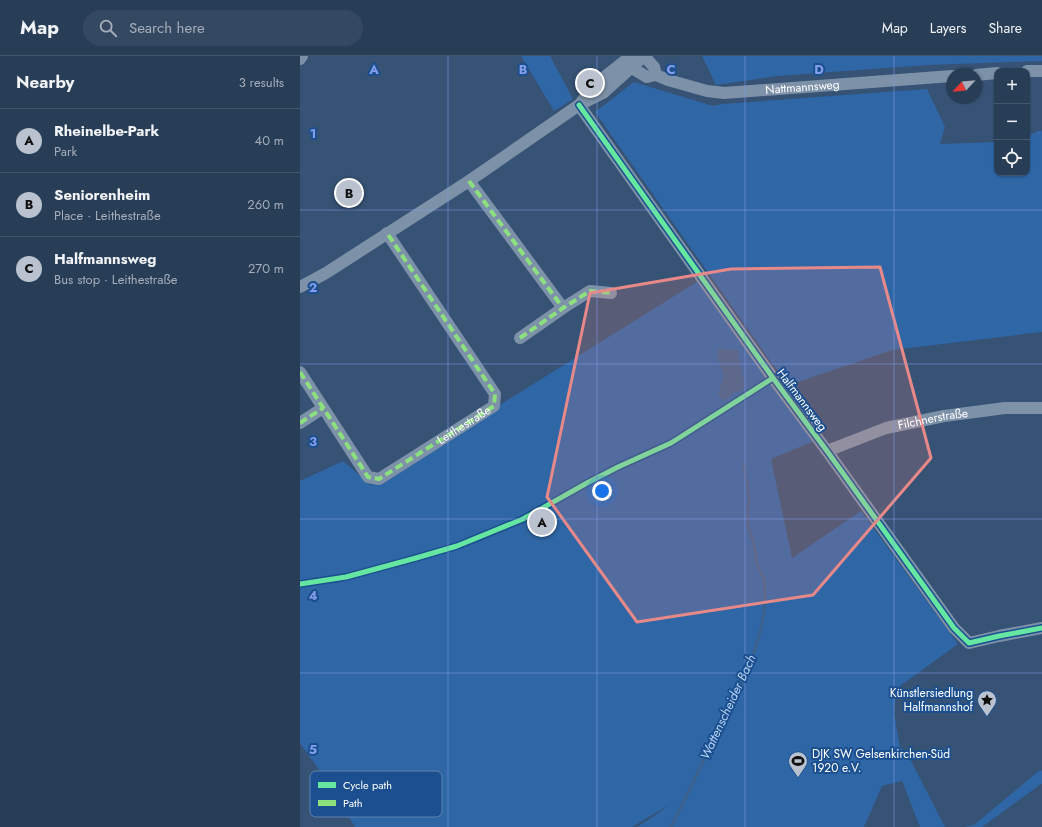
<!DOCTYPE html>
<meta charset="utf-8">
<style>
:root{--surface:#283e57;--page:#344961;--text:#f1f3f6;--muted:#a5aeba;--line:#44576d;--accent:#b9c2ce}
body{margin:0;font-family:Jost,sans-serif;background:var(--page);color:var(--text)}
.controls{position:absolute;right:12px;top:12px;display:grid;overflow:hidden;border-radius:8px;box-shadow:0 1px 3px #0004}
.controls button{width:36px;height:36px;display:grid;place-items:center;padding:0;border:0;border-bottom:1px solid var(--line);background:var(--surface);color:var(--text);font:20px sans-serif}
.compass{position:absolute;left:646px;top:12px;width:36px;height:36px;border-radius:50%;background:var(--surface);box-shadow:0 1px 3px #0004;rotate:244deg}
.you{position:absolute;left:302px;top:435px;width:14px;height:14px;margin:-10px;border:3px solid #fff;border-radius:50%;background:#1a73e8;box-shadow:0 0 0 6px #1a73e833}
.badge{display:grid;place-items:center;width:26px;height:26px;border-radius:50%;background:var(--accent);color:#111;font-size:13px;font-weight:700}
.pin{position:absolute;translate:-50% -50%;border:2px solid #fff;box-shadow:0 1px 4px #0006}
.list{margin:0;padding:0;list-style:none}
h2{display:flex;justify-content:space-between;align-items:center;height:52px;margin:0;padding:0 16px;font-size:17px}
h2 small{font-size:13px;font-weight:400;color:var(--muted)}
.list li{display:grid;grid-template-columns:26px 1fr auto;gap:12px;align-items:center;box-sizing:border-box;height:64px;padding:0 16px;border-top:1px solid var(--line)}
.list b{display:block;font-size:15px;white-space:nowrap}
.list p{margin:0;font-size:13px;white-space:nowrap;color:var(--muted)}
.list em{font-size:13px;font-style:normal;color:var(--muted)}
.icon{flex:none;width:22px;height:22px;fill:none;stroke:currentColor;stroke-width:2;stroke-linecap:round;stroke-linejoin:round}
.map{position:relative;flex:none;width:742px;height:771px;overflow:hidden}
header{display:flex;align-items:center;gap:24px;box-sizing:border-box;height:56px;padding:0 20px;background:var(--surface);border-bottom:1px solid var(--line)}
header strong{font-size:19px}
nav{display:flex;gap:22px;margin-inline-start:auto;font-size:14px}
.search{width:280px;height:36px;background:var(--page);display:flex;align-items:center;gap:10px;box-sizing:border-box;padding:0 14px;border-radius:22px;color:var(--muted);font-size:15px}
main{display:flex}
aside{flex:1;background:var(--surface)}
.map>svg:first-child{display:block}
.green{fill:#2f66a5}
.water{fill:#3b618d}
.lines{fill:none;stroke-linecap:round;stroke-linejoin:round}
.stream{stroke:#3b618d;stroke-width:3}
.street{stroke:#7d92a8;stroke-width:12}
.quiet{stroke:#8de07e;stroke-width:4;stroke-dasharray:8 4;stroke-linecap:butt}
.cycleway-casing{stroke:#1b4f8f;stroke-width:8}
.cycleway{stroke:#66e7a1;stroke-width:5}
.marked{fill:#e88989;fill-opacity:0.2;stroke:#e88989;stroke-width:3;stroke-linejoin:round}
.grid{fill:none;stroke:#839eea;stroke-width:1;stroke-opacity:0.55}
.labels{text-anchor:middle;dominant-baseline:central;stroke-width:4;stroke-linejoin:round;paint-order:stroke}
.street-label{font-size:12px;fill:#fff;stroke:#1b4f8f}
.poi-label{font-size:12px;fill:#fff;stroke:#1b4f8f;text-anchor:end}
.water-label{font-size:13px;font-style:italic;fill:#b5d3f5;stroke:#1b4f8f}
.key{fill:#1b4f8f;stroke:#5f84b1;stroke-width:1}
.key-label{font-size:11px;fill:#fff}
.grid-label{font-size:13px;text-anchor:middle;font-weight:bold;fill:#839eea;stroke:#1b4f8f;stroke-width:4;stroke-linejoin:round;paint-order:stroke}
</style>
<header>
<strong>Map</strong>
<div class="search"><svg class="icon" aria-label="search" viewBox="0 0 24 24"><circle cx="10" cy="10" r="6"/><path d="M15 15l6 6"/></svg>Search here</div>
<nav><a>Map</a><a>Layers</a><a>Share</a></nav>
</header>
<main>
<aside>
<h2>Nearby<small>3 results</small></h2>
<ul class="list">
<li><span class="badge">A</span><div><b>Rheinelbe-Park</b><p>Park</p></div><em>40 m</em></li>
<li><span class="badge">B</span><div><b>Seniorenheim</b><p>Place · Leithestraße</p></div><em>260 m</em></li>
<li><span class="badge">C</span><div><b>Halfmannsweg</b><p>Bus stop · Leithestraße</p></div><em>270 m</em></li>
</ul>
</aside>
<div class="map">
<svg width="742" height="771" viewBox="0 0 742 771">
<rect width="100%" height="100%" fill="#365274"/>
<g class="green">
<path d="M 221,0 L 250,0 L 273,43 L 254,55 Z"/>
<path d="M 402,0 L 742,0 L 742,5 L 628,9 L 477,20 L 416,29 Z"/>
<path d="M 334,26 L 413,50 L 422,48 L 627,33 L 645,71 L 640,88 L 697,86 L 697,117 L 727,117 L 727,81 L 738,75 L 742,75 L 742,276 L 592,294 L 489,329 L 471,306 L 295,56 Z"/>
<path d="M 400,224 L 514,385 L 471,403 L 492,502 L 561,455 L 658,588 L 596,633 L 594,657 L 600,691 L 607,697 L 645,771 L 620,771 L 602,725 L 582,730 L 564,771 L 337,771 L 354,760 L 369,749 L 332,771 L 55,771 L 27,725 L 0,687 L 0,425 L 43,405 L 71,429 Z"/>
<path d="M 740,714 L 742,715 L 742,728 L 741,728 L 682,771 L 664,771 L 674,769 Z"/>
</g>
<path class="water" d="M 421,292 L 428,294 L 437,293 L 445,330 C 442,335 440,335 434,337 C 430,340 428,343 423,344 L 418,339 L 424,319 C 421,311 416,302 418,293 Z"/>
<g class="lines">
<path class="stream" d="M 371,771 C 387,739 402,707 418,676 C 440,631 471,575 464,524 C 463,518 458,514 457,508 C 455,502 456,496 454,490 C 453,483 450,477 448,470 C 447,461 448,454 449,446 C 450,441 447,424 445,419 C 444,415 446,412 443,408"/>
<g class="street">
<path d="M 341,0 L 344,0 L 354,11 L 356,19"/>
<path d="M 0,3 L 2,0"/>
<path id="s1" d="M 332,12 L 347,21 L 356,19 L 368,24 L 407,35 L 424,37 L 652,20"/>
<path d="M 727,15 L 742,15"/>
<path d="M 676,19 L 697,17"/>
<path d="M 282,45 L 297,27 L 331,0"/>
<path d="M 279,49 L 473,322 L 527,395 L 654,572 L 669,587 L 699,580 L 742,572"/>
<path d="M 169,125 L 263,252"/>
<path d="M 0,231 L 26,217 L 169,125 L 279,49 L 303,37 L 344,0"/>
<path d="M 220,282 L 263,252 L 290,235 L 311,237"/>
<path d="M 0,316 L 68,421 L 79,423 L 194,350 L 195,338 L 87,177"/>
<path d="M 0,367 L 23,352"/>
<path id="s2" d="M 527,395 L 586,372 L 644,360 L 705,352 L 742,352"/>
</g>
<g class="quiet">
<path d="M 169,125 L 263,252"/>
<path d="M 220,282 L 263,252 L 290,235 L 311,237"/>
<path id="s3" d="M 0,316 L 68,421 L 79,423 L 194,350 L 195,338 L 87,177"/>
<path d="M 0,367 L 23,352"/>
</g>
<defs>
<g id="cycleway">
<path d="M 279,49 L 473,322 L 527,395 L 654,572 L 669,587 L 699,580 L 742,572"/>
<path d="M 0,528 L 46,521 L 116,502 L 157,490 L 223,463 L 287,427 L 318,411 L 371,387 L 473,322"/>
</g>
</defs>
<use href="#cycleway" class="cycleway-casing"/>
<use href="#cycleway" class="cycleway"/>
</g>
<path class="marked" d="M 580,211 L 631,402 L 513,539 L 337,566 L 247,441 L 290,237 L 431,213 Z"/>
<path class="grid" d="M 148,0 L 148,771M 297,0 L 297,771M 445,0 L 445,771M 594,0 L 594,771M 0,154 L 742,154M 0,308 L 742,308M 0,463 L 742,463M 0,617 L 742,617"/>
<defs>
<symbol id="sight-pin" viewBox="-11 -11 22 30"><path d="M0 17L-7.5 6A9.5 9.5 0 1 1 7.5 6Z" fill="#b9c2ce" stroke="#1b4f8f"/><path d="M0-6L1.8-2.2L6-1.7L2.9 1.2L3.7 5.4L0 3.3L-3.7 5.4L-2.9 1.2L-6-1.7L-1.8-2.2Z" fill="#111"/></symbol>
<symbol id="stadium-pin" viewBox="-11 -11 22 30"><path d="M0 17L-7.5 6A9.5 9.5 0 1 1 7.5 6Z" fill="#b9c2ce" stroke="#1b4f8f"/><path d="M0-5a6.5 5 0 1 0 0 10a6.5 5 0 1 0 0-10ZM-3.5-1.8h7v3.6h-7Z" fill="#111"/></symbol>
</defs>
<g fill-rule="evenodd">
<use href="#sight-pin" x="676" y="633" width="22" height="30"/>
<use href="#stadium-pin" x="487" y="694" width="22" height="30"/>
</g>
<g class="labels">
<g class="street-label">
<text stroke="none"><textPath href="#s1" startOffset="176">Nattmannsweg</textPath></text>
<text transform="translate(502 344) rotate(53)">Halfmannsweg</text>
<text stroke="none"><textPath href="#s2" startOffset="111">Filchnerstraße</textPath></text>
<text stroke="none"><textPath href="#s3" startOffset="237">Leithestraße</textPath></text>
</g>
<g class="poi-label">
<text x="673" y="637">Künstlersiedlung<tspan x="673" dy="14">Halfmannshof</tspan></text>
<text x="512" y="698" text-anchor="start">DJK SW Gelsenkirchen-Süd<tspan x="512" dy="14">1920 e.V.</tspan></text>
</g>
<g class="water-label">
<text transform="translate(428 651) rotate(-65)">Wattenscheider Bach</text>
</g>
</g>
<rect x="10" y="715" width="132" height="46" rx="6" class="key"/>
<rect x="18" y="726" width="18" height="6" fill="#66e7a1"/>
<rect x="18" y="744" width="18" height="6" fill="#8de07e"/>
<g class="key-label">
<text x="43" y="733">Cycle path</text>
<text x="43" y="751">Path</text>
</g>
<g class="grid-label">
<text x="74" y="18">A</text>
<text x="223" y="18">B</text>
<text x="371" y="18">C</text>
<text x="519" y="18">D</text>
<text x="13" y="82">1</text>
<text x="13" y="236">2</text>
<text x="13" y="390">3</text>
<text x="13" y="544">4</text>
<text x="13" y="698">5</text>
</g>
</svg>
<div class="controls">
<button>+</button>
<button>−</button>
<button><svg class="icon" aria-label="locate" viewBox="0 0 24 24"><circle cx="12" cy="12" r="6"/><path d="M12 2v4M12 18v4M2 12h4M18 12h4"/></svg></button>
</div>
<svg class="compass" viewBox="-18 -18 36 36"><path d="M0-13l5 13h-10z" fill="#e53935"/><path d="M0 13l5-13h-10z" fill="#a5aeba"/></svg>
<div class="you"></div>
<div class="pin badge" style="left:242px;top:466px">A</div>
<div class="pin badge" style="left:49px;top:137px">B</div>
<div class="pin badge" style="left:290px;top:27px">C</div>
</div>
</main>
